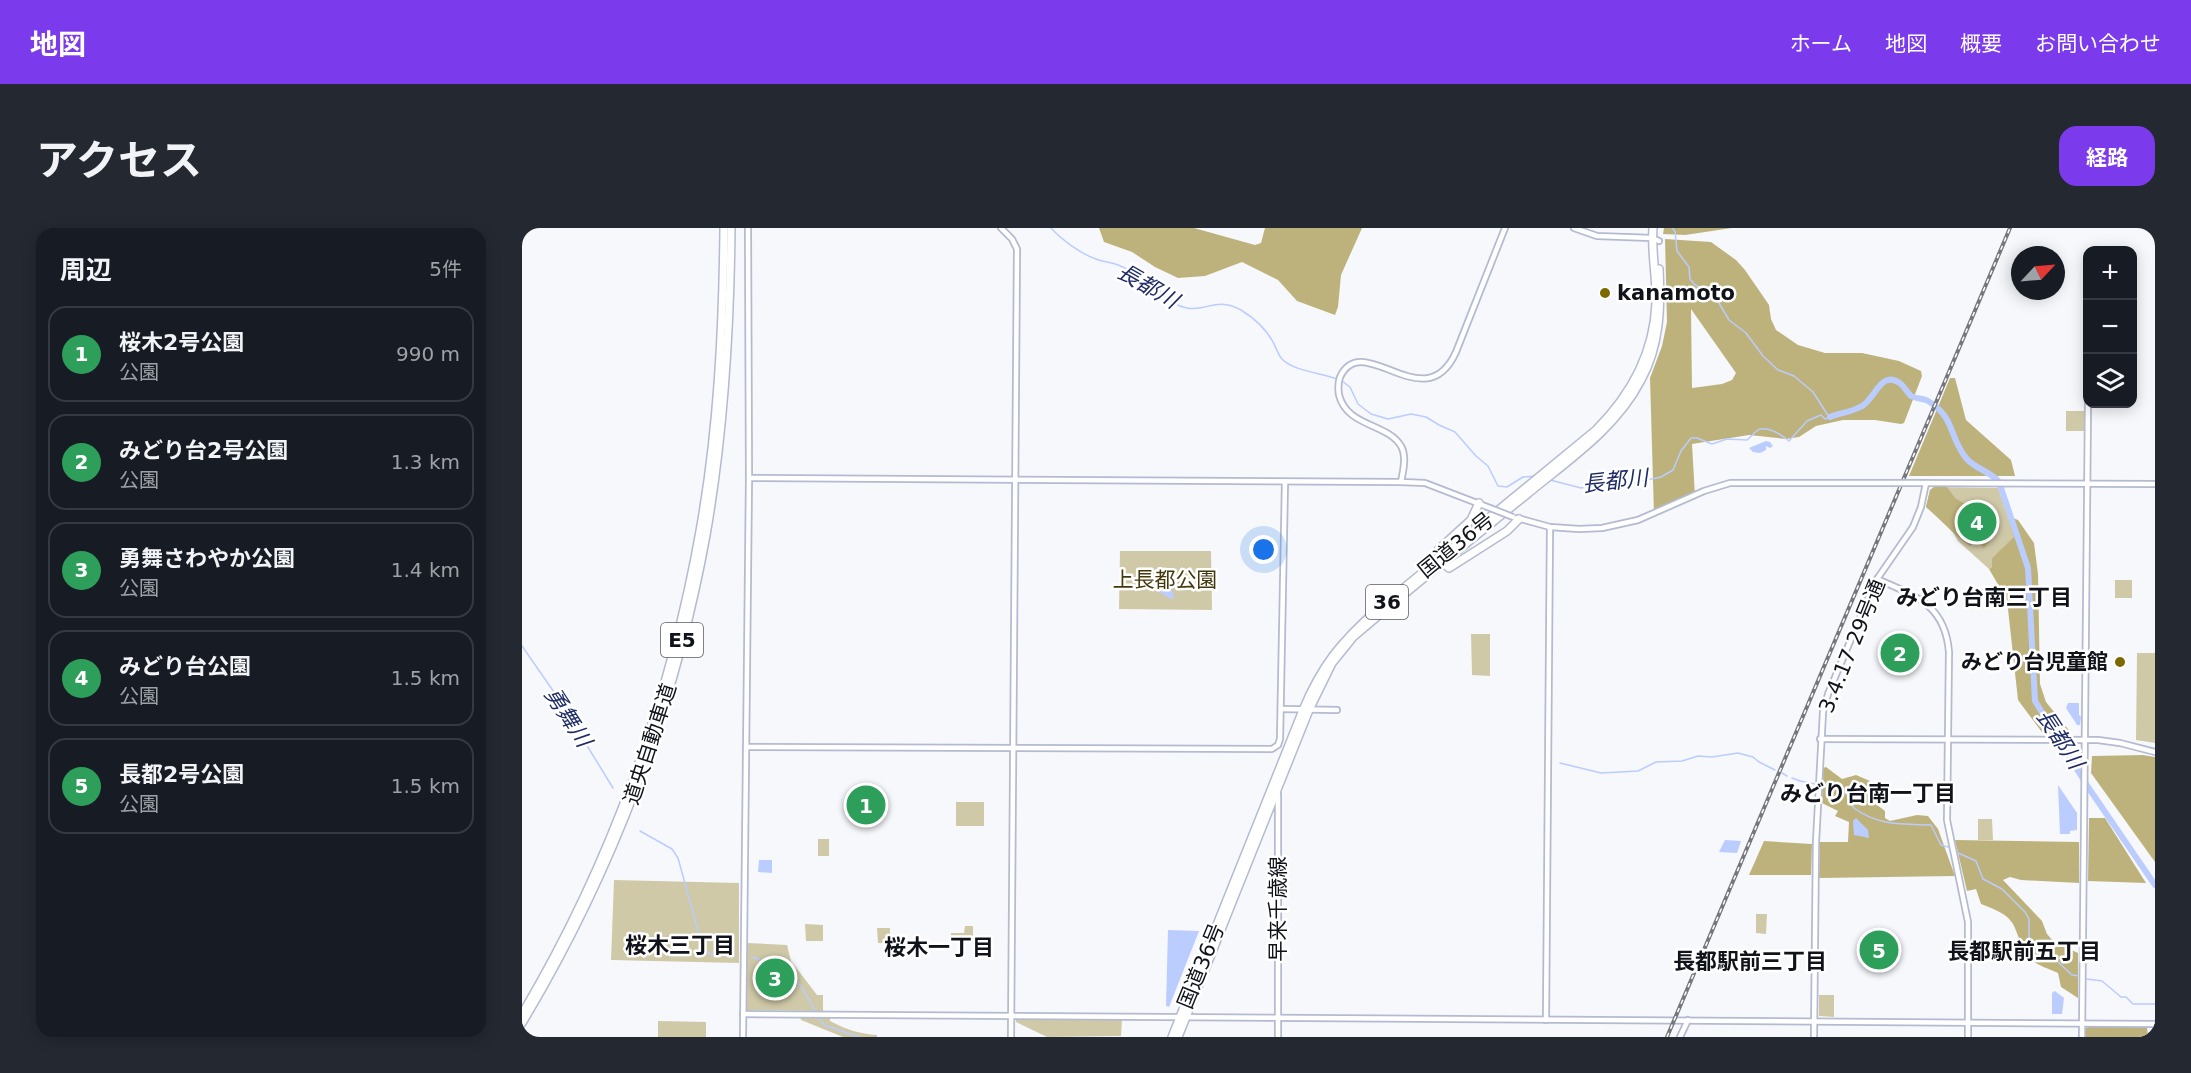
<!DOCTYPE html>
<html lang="ja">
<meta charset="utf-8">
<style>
:root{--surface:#171b24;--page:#242831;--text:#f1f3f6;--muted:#9ea1a6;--line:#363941;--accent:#7c3aed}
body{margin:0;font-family:"DejaVu Sans","Noto Sans JP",sans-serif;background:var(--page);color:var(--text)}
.controls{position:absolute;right:18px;top:18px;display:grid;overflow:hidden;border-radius:12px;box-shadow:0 3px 15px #0003}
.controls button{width:54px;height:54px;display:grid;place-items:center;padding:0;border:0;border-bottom:2px solid var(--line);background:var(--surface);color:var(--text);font:30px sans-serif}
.compass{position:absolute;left:1489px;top:18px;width:54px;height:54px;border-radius:50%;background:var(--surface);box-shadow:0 3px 15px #0003;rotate:64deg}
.you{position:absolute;left:742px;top:322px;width:21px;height:21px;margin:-15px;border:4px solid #fff;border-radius:50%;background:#1a73e8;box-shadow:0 0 0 9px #1a73e833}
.badge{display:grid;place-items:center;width:39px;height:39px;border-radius:50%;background:var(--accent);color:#fff;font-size:20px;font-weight:700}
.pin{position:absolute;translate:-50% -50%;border:3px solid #fff;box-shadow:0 2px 6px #0006}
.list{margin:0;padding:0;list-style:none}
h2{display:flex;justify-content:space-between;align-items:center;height:78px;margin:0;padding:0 24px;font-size:26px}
h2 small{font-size:20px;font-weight:400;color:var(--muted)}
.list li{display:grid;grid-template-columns:39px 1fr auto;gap:18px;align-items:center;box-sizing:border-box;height:96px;margin:0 12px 12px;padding:0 12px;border:2px solid var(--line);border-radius:18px}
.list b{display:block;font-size:22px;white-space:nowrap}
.list p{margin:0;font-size:20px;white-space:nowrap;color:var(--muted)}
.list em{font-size:20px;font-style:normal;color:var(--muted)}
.icon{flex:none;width:33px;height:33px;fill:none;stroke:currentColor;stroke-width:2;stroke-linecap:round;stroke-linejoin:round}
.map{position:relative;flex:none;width:1633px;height:809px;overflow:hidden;border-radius:18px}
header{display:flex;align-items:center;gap:36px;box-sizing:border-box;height:84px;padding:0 30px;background:var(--accent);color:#fff}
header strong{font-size:28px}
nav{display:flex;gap:33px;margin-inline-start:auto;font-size:21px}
.intro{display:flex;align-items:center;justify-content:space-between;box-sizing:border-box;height:144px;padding:0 36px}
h1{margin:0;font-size:42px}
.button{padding:15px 27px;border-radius:18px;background:var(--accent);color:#fff;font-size:21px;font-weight:700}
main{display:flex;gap:36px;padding:0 36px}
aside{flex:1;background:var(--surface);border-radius:18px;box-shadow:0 3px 15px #0003}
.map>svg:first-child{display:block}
.green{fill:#d0c9a8}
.forest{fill:#beb27c;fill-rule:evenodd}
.water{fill:#bbccfe}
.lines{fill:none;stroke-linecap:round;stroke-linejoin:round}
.stream{stroke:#bbccfe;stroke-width:1.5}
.river{stroke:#bbccfe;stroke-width:6}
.secondary-casing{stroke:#b4bbd0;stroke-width:8}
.highway-casing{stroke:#b4bbd0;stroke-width:10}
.secondary{stroke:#fff;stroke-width:4.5}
.highway{stroke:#fff;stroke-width:7}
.rail-casing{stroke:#75777d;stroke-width:4}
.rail{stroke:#fff;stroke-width:1.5;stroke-dasharray:4.5;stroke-linecap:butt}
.secondary-bridge-casing{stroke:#b4bbd0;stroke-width:8;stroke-linecap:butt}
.secondary-bridge{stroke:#fff;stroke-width:4.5}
.poi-dot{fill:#7c6900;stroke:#fff;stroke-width:2}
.labels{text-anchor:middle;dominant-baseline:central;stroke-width:5;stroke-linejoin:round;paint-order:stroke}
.shield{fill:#fff;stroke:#585a5f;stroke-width:1.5}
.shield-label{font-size:20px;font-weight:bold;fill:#10131a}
.poi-label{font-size:21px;font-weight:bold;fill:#10131a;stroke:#fff;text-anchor:start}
.street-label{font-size:21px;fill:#10131a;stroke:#fff}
.park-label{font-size:21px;fill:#43390d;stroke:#fff}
.water-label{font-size:22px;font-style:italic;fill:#1f2c66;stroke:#fff}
.neighbourhood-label{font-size:22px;font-weight:bold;fill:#10131a;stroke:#fff}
</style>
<header>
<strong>地図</strong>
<nav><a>ホーム</a><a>地図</a><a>概要</a><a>お問い合わせ</a></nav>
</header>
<div class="intro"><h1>アクセス</h1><a class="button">経路</a></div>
<main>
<aside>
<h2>周辺<small>5件</small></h2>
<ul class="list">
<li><span class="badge" style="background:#2e9e5b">1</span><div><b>桜木2号公園</b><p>公園</p></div><em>990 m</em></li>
<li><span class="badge" style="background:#2e9e5b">2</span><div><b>みどり台2号公園</b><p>公園</p></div><em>1.3 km</em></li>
<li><span class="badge" style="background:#2e9e5b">3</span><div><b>勇舞さわやか公園</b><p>公園</p></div><em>1.4 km</em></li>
<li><span class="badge" style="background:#2e9e5b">4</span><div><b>みどり台公園</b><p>公園</p></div><em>1.5 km</em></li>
<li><span class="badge" style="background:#2e9e5b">5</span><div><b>長都2号公園</b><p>公園</p></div><em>1.5 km</em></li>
</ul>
</aside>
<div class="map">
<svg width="1633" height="809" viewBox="0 0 1633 809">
<rect width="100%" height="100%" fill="#f7f8fc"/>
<g class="green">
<rect x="1544" y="183" width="19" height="20"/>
<path d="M 1412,259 L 1476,260 L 1493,309 L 1470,330 L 1470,339 L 1467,341 L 1436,313 L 1429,301 L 1404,279 L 1408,262 Z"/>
<path d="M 598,323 L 689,323 L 690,382 L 597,381 Z"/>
<rect x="1593" y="352" width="17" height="18"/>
<path d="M 949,406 L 968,406 L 968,448 L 950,447 Z"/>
<path d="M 1377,411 L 1380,411 L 1385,423 L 1385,438 L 1366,438 Z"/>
<path d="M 1615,425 L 1633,425 L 1633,515 L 1614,512 Z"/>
<rect x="334" y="568" width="20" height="18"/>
<rect x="434" y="574" width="28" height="24"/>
<path d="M 1456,591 L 1470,591 L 1471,612 L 1456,612 Z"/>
<rect x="296" y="611" width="11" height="17"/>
<path d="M 92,652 L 217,655 L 217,735 L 89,732 Z"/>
<path d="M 1234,686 L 1245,686 L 1244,706 L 1234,705 Z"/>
<path d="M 283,696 L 301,697 L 301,713 L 284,713 Z"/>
<path d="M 443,698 L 451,698 L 451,715 L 429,715 L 429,705 L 442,705 Z"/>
<path d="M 355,700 L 368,700 L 368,715 L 356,715 Z"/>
<rect x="1348" y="713" width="18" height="18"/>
<path d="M 225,715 L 265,717 L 269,733 L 295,767 L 301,767 L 301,783 L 225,782 Z"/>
<path d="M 1297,767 L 1312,767 L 1312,789 L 1297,788 Z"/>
<path d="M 278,789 L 308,790 L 308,793 C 323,801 338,806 355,807 L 355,809 L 321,809 L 279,792 Z"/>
<path d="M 494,791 L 600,792 L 599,808 L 525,809 L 494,794 Z"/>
<path d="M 136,793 L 184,794 L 184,809 L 136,809 Z"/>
</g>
<g class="forest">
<path d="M 577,0 L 672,0 L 733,17 L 739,15 L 743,0 L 840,0 L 819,47 L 816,79 L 813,87 L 775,73 L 756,52 L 720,34 L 683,48 L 656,50 L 633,39 L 610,24 L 582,14 Z"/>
<path d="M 1142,0 L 1210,0 L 1163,7 L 1141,6 Z"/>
<path d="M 1143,11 L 1189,14 L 1214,32 L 1223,42 L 1247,77 L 1249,91 L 1254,102 L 1276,117 L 1303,125 L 1340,125 L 1377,133 L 1399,143 L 1400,148 L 1382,195 L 1379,196 L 1353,192 L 1321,192 L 1294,198 L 1277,209 L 1264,211 L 1227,207 L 1170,216 L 1173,268 L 1132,287 L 1128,150 L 1140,118 L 1145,94 ZM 1169,81 L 1214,145 L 1210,152 L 1200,156 L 1170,160 Z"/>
<path d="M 1428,150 L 1433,150 L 1444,192 L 1489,232 L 1493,248 L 1387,248 Z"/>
<path d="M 1412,259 L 1425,259 L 1433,270 L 1447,278 L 1452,299 L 1458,310 L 1463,309 L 1468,313 L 1462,320 L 1451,310 L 1448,311 L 1451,316 L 1448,318 C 1432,307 1419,292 1404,279 L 1408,262 Z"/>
<path d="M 1486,288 L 1496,292 L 1512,315 L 1516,346 L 1518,456 L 1524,474 L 1550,506 L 1522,507 L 1496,472 L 1485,372 L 1467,341 L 1470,339 L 1470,330 L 1492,309 Z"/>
<path d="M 1621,527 L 1633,529 L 1633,634 L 1569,545 L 1570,528 Z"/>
<path d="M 1304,539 L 1320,551 L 1334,547 L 1348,553 L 1350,560 L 1351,574 L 1363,583 L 1363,590 L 1368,593 L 1395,587 L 1406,588 L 1416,601 L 1433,648 L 1297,650 L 1298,614 L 1326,614 L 1327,594 L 1313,588 L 1316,583 L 1300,575 L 1301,540 Z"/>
<path d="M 1567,590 L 1583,590 L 1624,655 L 1566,653 Z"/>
<path d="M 1433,612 L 1557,614 L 1557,655 L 1499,652 L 1488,649 L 1481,652 L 1520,693 L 1525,706 L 1532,714 L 1556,725 L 1556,770 L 1539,759 L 1536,745 C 1526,740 1514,738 1508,729 C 1486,699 1503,692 1459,676 L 1454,661 L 1445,663 Z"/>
<path d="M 1242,613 L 1290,616 L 1289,647 L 1227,647 Z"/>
<path d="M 1569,798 L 1625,799 L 1626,809 L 1564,809 L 1564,800 Z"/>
</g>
<g class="water">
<path d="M 1244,213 L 1248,214 L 1251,218 L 1248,220 L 1244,218 L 1244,222 L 1238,225 L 1231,224 L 1227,220 Z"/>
<path d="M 628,343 L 651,364 L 652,370 L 649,371 L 637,364 L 625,347 Z"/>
<path d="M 1546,475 L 1557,475 L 1557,487 L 1559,489 L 1558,497 L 1555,497 L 1544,480 Z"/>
<path d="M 1536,557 L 1555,585 L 1555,602 L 1548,603 L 1548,606 L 1538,606 Z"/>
<path d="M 1334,590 L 1346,602 L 1347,610 L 1332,607 L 1331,593 Z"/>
<path d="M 1203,612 L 1219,613 L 1215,625 L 1197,624 Z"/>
<path d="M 237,632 L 250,632 L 250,645 L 236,644 Z"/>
<path d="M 646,702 L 677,703 L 647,779 L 644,778 Z"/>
<path d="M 1533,763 L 1542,770 L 1540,786 L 1530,786 L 1530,765 Z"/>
</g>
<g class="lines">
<g class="stream">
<path d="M 529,0 C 540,12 559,26 574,31 C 581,34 589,34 596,37 C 607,41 619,49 628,55 C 642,64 648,77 665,80 C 685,84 694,68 719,82 C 732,90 744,101 751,114 C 754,119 756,127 760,131 C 771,143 800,145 815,151"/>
<path d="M 1150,0 L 1153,3 L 1155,23 L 1167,39 L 1168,51 L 1173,57 L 1191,65 L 1207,92 L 1224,105 L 1241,128 L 1256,142 L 1272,148 L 1291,164 L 1307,189"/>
<path d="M 820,153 L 828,159 L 836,176 L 849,186 L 866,191 L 889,186 L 904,189 L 917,197 L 933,204 L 954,228 L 966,238 L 976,258 L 985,259 L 1001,249 L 1014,248"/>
<path d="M 1028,252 L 1059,260 L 1088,253 L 1111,255 L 1139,249 L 1151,242 L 1159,223 L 1169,210 L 1175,210 L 1190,216 L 1205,211 L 1225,212 C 1229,209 1234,202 1238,201 C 1247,199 1260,207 1267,213 L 1285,193 L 1299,187 L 1303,191 L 1308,189"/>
<path d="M 0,418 L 34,467 L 91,560"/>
<path d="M 1038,535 L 1079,545 L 1116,543 L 1134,534 L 1160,533 L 1176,528 L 1190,529 L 1216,525 L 1231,529 L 1237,534 L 1253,542"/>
<path d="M 1260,545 L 1265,548"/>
<path d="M 1270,550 L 1278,553 L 1293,556"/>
<path d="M 1301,556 L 1312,555 C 1316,561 1322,562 1326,568 C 1329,572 1328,577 1332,580 C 1356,598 1380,596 1409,597 L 1419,617 L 1426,619"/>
<path d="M 118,603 L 150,621 L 156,630 L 181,721 L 190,727 L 213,728"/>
<path d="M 1434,624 L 1454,633 L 1461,651 L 1480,661 L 1503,684 L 1507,691 L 1507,709 L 1518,724 L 1535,733 L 1550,747 L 1558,748"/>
<path d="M 230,729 C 268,741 276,749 294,785"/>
<path d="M 1565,751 L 1580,753 L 1599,769 L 1604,769 L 1611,776 L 1633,776"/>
<path d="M 296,789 L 302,797 L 337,809"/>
</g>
<path class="river" d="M 1308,189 C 1318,185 1330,184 1340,178 C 1353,171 1360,139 1380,157 C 1383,160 1385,164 1389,168 C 1394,171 1401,170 1406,173 C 1433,189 1427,209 1444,230 C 1453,241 1468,243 1477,254 L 1506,340 L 1513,473 L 1566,559 L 1633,657"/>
<defs>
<g id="secondary">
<path d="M 479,0 L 490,11 L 495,21 L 489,809"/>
<path d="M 1052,0 L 1075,8 L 1130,10 L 1137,13"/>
<path d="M 227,250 L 879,254 L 903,255 L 968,280"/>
<path d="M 879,254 C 881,243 885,229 879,218 C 865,195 825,199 817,167 C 816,161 816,155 818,149 C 841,100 903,193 934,124 L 983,0"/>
<path d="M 1390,255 L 1633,256"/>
<path d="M 995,290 L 1028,299 L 1057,301 L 1080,300 L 1116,292 L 1182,263 L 1208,255 L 1367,255"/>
<path d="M 1355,351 C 1393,368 1423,376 1427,424 L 1425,592 L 1446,694 L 1446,809"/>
<path d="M 760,481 L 815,482"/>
<path d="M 1298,511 L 1576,512 L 1598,515 L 1633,524"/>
<path d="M 224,519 L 750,521 L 756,517 L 758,511 L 763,254"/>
<path d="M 756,566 L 756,809"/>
<path d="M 221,786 L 1633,796"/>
<path d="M 1024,792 L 1028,299"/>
<path d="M 221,809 L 227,250 L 226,0"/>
<path d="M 1158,809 L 1166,792"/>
<path d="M 1292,809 L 1294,614 L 1301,484 L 1306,466 L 1353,354 L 1391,299 L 1399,279 L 1404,255"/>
<path d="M 1560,809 L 1566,176"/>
</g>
<g id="highway">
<path d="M 918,331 L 916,322 L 949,292 L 957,275"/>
<path d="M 921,335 L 927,340 L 985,303 L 997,291"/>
<path d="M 0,786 C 88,638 148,472 178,303 C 196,203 201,101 202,0"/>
<path d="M 0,795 C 90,645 153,479 184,307 C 202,205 208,103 209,0"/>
<path d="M 650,809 L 781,482 C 800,437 819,414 855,382 L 1074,202 C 1109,167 1132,126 1134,75 C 1135,50 1129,25 1131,0"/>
<path d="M 656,809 L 787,482 L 810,435 L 831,409 C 888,360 946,314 1004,267 C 1045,233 1094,201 1119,152 C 1138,117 1139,80 1137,41"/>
</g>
</defs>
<use href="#secondary" class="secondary-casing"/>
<use href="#highway" class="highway-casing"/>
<use href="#secondary" class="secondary"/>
<use href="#highway" class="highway"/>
<defs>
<path id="rail" d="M 1145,809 L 1488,0"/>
</defs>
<use href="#rail" class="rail-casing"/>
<use href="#rail" class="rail"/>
<defs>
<g id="secondary-bridge">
<path d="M 1367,255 L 1390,255"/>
<path d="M 968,280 L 991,289"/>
</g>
</defs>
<use href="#secondary-bridge" class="secondary-bridge-casing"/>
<use href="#secondary-bridge" class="secondary-bridge"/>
</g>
<g class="poi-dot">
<circle cx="1083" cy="65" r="6"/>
<circle cx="1598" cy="434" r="6"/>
</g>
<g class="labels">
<g class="shield">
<rect x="844" y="357" width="42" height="34" rx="4.5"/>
<rect x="139" y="395" width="42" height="34" rx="4.5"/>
</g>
<g class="shield-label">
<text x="865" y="374">36</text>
<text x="160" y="412">E5</text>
</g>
<g class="poi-label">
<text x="1095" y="65">kanamoto</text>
<text x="1586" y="434" text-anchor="end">みどり台児童館</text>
</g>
<g class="street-label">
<text transform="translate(934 317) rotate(-39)">国道36号</text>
<text transform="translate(1330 418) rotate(-68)">3.4.17 29号通</text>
<text transform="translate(128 516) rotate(-72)">道央自動車道</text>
<text transform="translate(756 681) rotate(-90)">早来千歳線</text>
<text transform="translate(679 738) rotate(-68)">国道36号</text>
</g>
<g class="park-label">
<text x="643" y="352">上長都公園</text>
</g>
<g class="water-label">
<text transform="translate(626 58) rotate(30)">長都川</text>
<text transform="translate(1093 253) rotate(-6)">長都川</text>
<text transform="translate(46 489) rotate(57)">勇舞川</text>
<text transform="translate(1538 511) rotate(57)">長都川</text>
</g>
<g class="neighbourhood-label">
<text x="1462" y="369">みどり台南三丁目</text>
<text x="1346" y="565">みどり台南一丁目</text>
<text x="158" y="717">桜木三丁目</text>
<text x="417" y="719">桜木一丁目</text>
<text x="1502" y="723">長都駅前五丁目</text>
<text x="1228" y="733">長都駅前三丁目</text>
</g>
</g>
</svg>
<div class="controls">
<button>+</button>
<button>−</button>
<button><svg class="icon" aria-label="layers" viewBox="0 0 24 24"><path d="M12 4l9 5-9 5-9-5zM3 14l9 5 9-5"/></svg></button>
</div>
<svg class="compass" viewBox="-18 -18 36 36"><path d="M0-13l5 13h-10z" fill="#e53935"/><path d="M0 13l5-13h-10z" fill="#9ea1a6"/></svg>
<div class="you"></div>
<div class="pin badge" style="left:344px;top:577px;background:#2e9e5b">1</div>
<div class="pin badge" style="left:1378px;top:425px;background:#2e9e5b">2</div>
<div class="pin badge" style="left:253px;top:750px;background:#2e9e5b">3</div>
<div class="pin badge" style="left:1455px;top:294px;background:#2e9e5b">4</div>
<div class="pin badge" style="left:1357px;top:722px;background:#2e9e5b">5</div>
</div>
</main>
